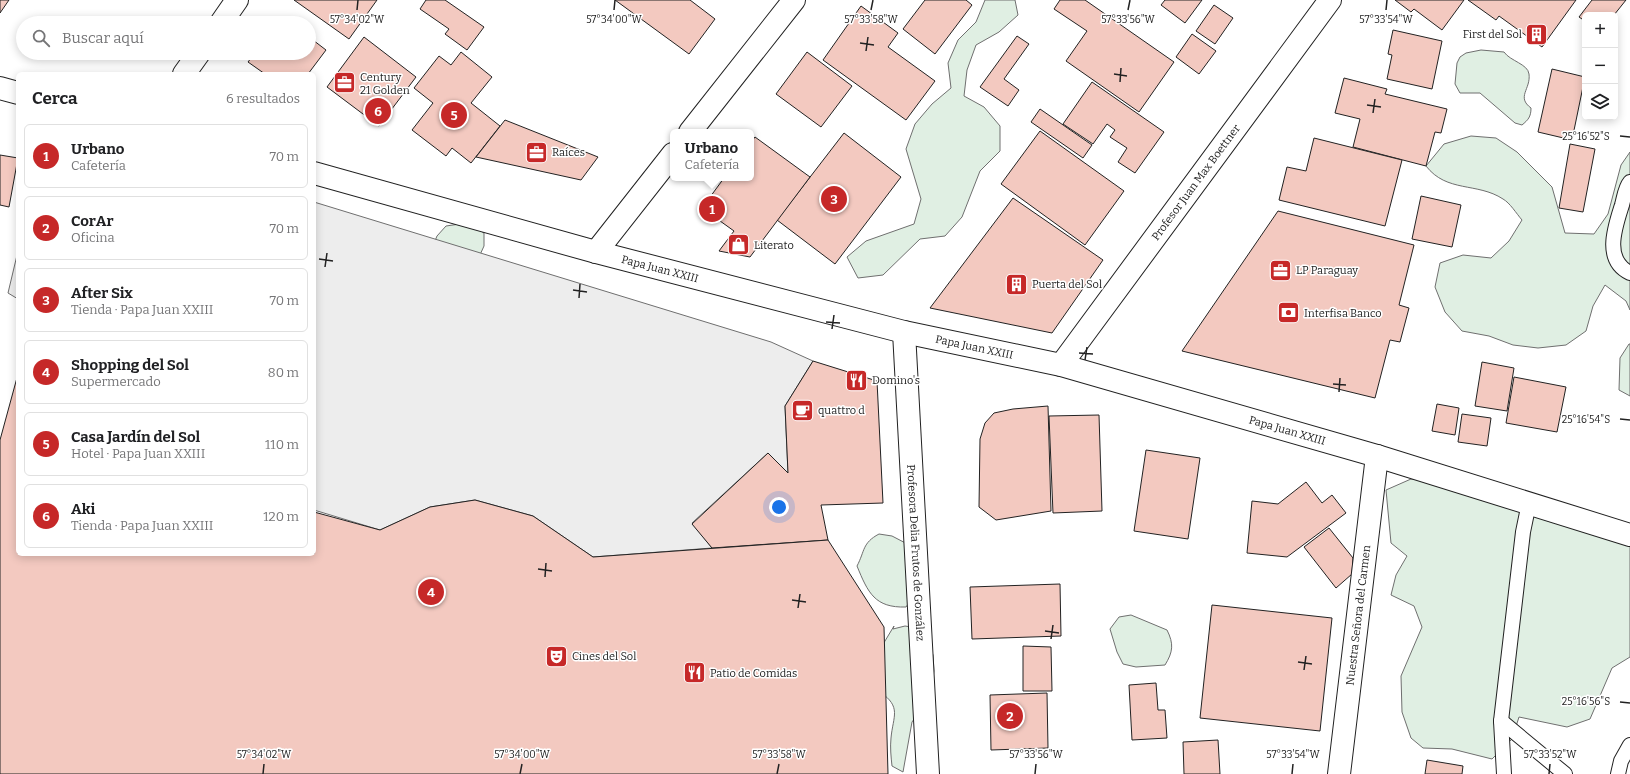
<!DOCTYPE html>
<html lang="es">
<meta charset="utf-8">
<style>
:root{--surface:#fff;--page:#f6f6f6;--text:#202124;--muted:#757577;--line:#e0e0e0;--accent:#c62828}
body{margin:0;font-family:Bitter,serif;background:var(--page);color:var(--text)}
.controls{position:absolute;right:12px;top:12px;display:grid;overflow:hidden;border-radius:6px;box-shadow:0 2px 10px #0003}
.controls button{width:36px;height:36px;display:grid;place-items:center;padding:0;border:0;border-bottom:1px solid var(--line);background:var(--surface);color:var(--text);font:20px sans-serif}
.you{position:absolute;left:779px;top:507px;width:14px;height:14px;margin:-10px;border:3px solid #fff;border-radius:50%;background:#1a73e8;box-shadow:0 0 0 6px #1a73e833}
.badge{display:grid;place-items:center;width:26px;height:26px;border-radius:50%;background:var(--accent);color:#fff;font-size:13px;font-weight:700}
.pin{position:absolute;translate:-50% -50%;border:2px solid #fff;box-shadow:0 1px 4px #0006}
.popup{position:absolute;left:670px;top:129px;width:84px;height:52px;box-sizing:border-box;display:grid;place-content:center;border-radius:6px;background:var(--surface);filter:drop-shadow(0 1px 3px #0005);font-size:13px;white-space:nowrap;color:var(--muted)}
.popup b{font-size:15px;color:var(--text)}
.popup::after{content:'';position:absolute;left:50%;top:100%;margin-left:-8px;border:8px solid transparent;border-top-color:var(--surface)}
.list{margin:0;padding:0;list-style:none}
h2{display:flex;justify-content:space-between;align-items:center;height:52px;margin:0;padding:0 16px;font-size:17px}
h2 small{font-size:13px;font-weight:400;color:var(--muted)}
.list li{display:grid;grid-template-columns:26px 1fr auto;gap:12px;align-items:center;box-sizing:border-box;height:64px;margin:0 8px 8px;padding:0 8px;border:1px solid var(--line);border-radius:6px}
.list b{display:block;font-size:15px;white-space:nowrap}
.list p{margin:0;font-size:13px;white-space:nowrap;color:var(--muted)}
.list em{font-size:13px;font-style:normal;color:var(--muted)}
.icon{flex:none;width:22px;height:22px;fill:none;stroke:currentColor;stroke-width:2;stroke-linecap:round;stroke-linejoin:round}
.map{position:relative;flex:none;width:1630px;height:774px;overflow:hidden}
.search{position:absolute;background:var(--surface);box-shadow:0 2px 10px #0003;left:16px;top:16px;width:300px;height:44px;display:flex;align-items:center;gap:10px;box-sizing:border-box;padding:0 14px;border-radius:22px;color:var(--muted);font-size:15px}
.panel{position:absolute;background:var(--surface);box-shadow:0 2px 10px #0003;left:16px;top:72px;width:300px;height:484px;border-radius:6px}
.map>svg:first-child{display:block}
.green{fill:#e0efe3;stroke:#6f6f6f}
.parking{fill:#ededed;stroke:#6f6f6f}
.building{fill:#f3c9c0;stroke:#222}
.lines{fill:none;stroke-linecap:round;stroke-linejoin:round}
.service-casing{stroke:#222;stroke-width:16}
.minor-casing{stroke:#222;stroke-width:24}
.tertiary-casing{stroke:#222;stroke-width:24}
.service{stroke:#fff;stroke-width:14}
.minor{stroke:#fff;stroke-width:22}
.tertiary{stroke:#fff;stroke-width:22}
.ticks{fill:none;stroke:#222;stroke-width:1.5}
.labels{text-anchor:middle;dominant-baseline:central;stroke-width:3;stroke-linejoin:round;paint-order:stroke}
.poi-label{font-size:11px;fill:#222;stroke:#fff;text-anchor:start}
.street-label{font-size:11px;fill:#222;stroke:#fff}
.ticks-label{font-size:10px;text-anchor:middle;fill:#222;stroke:#fff;stroke-width:3;stroke-linejoin:round;paint-order:stroke}
</style>
<div class="map">
<svg width="1630" height="774" viewBox="0 0 1630 774">
<rect width="100%" height="100%" fill="#fff"/>
<g class="green">
<path d="M 985,0 L 1015,0 L 1018,15 L 999,32 L 976,45 L 967,70 L 964,96 L 984,107 L 1000,126 L 1000,151 L 980,171 L 962,217 L 945,236 L 920,239 L 883,275 L 858,278 L 847,257 L 866,241 L 914,224 L 921,199 L 906,149 L 915,124 L 932,104 L 951,88 L 948,63 L 958,40 L 976,22 Z"/>
<path d="M 1481,50 L 1504,52 C 1510,61 1528,64 1529,74 C 1531,89 1516,97 1531,108 C 1531,117 1528,120 1522,125 L 1515,123 L 1480,93 L 1460,93 L 1455,84 L 1457,63 L 1460,57 L 1466,53 Z"/>
<path d="M 1471,136 L 1496,138 L 1517,152 L 1552,187 L 1565,233 L 1594,234 L 1608,214 L 1621,165 L 1630,152 L 1630,310 L 1626,301 L 1605,285 L 1593,306 L 1586,331 L 1566,345 L 1538,348 L 1513,345 L 1489,336 L 1462,331 L 1445,312 L 1435,287 L 1440,263 L 1463,255 L 1491,258 L 1509,241 L 1522,220 C 1516,213 1510,203 1503,199 C 1477,182 1447,193 1426,166 L 1444,144 Z"/>
<path d="M 460,224 L 473,226 L 484,233 L 484,246 L 479,257 L 432,248 L 437,236 L 446,226 Z"/>
<path d="M 1629,344 L 1630,344 L 1630,396 L 1619,390 L 1620,358 Z"/>
<path d="M 1411,479 L 1444,482 L 1630,533 L 1630,657 L 1612,668 L 1590,719 L 1567,727 L 1519,717 L 1512,739 L 1492,759 L 1452,749 L 1423,748 L 1411,738 L 1402,712 L 1401,676 L 1422,627 L 1414,606 L 1391,595 L 1396,575 L 1407,556 L 1391,543 L 1386,490 Z"/>
<path d="M 879,534 L 892,536 L 915,548 L 913,597 L 906,607 C 875,608 868,593 857,566 C 865,551 862,543 879,534 Z"/>
<path d="M 1131,615 L 1167,630 C 1174,644 1173,652 1165,665 L 1136,667 L 1123,664 L 1117,652 L 1110,629 L 1119,617 Z"/>
<path d="M 894,626 L 893,629 L 905,626 L 918,628 L 928,642 L 933,655 L 934,671 L 930,697 L 912,722 L 903,772 L 892,766 C 891,757 890,747 891,738 C 893,716 902,707 880,692 L 879,651 Z"/>
</g>
<g class="parking">
<path d="M 314,202 L 771,342 L 813,361 L 785,406 L 788,473 L 768,453 L 692,523 L 712,548 L 593,557 L 533,516 L 475,500 L 430,507 L 380,530 L 314,510 Z"/>
<path d="M 18,251 L 18,299 L 8,293 Z"/>
</g>
<g class="building">
<path d="M 0,0 L 9,0 L 0,13 Z"/>
<path d="M 294,0 L 377,0 L 349,39 Z"/>
<path d="M 426,0 L 445,0 L 484,27 L 467,50 L 445,34 L 449,29 L 420,9 Z"/>
<path d="M 615,0 L 690,0 L 715,19 L 689,54 Z"/>
<path d="M 925,0 L 966,0 L 972,5 L 935,54 L 903,29 Z"/>
<path d="M 1060,0 L 1085,0 L 1174,62 L 1139,112 L 1066,61 L 1087,31 L 1054,9 Z"/>
<path d="M 1165,0 L 1202,0 L 1185,23 L 1161,5 Z"/>
<path d="M 1395,0 L 1464,0 L 1442,30 L 1414,9 L 1411,12 Z"/>
<path d="M 1468,0 L 1576,0 L 1542,47 L 1499,16 L 1496,20 Z"/>
<path d="M 1592,0 L 1626,0 L 1614,15 L 1585,15 L 1585,21 L 1579,17 Z"/>
<path d="M 1214,5 L 1233,18 L 1215,44 L 1196,31 Z"/>
<path d="M 861,6 L 898,33 L 888,47 L 935,81 L 906,120 L 823,60 Z"/>
<path d="M 1393,30 L 1442,41 L 1432,89 L 1387,79 L 1392,55 L 1388,54 Z"/>
<path d="M 1192,34 L 1216,51 L 1199,74 L 1176,57 Z"/>
<path d="M 1017,36 L 1029,44 L 1004,79 L 1019,90 L 1008,106 L 980,87 Z"/>
<path d="M 309,37 L 326,50 L 308,74 L 265,74 L 248,62 L 255,53 L 309,53 Z"/>
<path d="M 364,37 L 416,77 L 379,126 L 327,87 Z"/>
<path d="M 461,52 L 492,77 L 471,103 L 500,126 L 471,163 L 452,148 L 446,156 L 412,130 L 433,103 L 414,88 L 439,56 L 451,65 Z"/>
<path d="M 807,52 L 852,86 L 821,127 L 776,94 Z"/>
<path d="M 1552,69 L 1585,77 L 1572,140 L 1538,132 Z"/>
<path d="M 1344,78 L 1387,89 L 1385,94 L 1447,109 L 1441,133 L 1435,132 L 1426,166 L 1353,147 L 1360,119 L 1335,113 Z"/>
<path d="M 1092,82 L 1164,132 L 1135,173 L 1118,162 L 1127,148 L 1110,137 L 1115,130 L 1107,124 L 1093,144 L 1063,124 Z"/>
<path d="M 1040,109 L 1092,145 L 1083,158 L 1031,122 Z"/>
<path d="M 505,120 L 598,157 L 581,180 L 476,157 Z"/>
<path d="M 1040,131 L 1124,191 L 1085,245 L 1001,184 Z"/>
<path d="M 844,133 L 901,177 L 835,264 L 777,220 Z"/>
<path d="M 755,137 L 810,177 L 750,257 L 719,251 L 734,231 L 702,208 L 724,178 L 751,178 L 751,142 Z"/>
<path d="M 1314,138 L 1402,160 L 1385,226 L 1279,200 L 1287,167 L 1306,171 Z"/>
<path d="M 1570,144 L 1595,149 L 1583,212 L 1559,208 Z"/>
<path d="M 0,155 L 18,158 L 9,207 L 0,205 Z"/>
<path d="M 1421,196 L 1461,205 L 1452,247 L 1412,239 Z"/>
<path d="M 1013,198 L 1103,260 L 1052,333 L 930,308 Z"/>
<path d="M 1278,211 L 1414,245 L 1399,305 L 1409,308 L 1400,342 L 1390,340 L 1375,398 L 1182,351 Z"/>
<path d="M 813,361 L 877,381 L 883,503 L 821,505 L 828,540 L 712,548 L 692,524 L 768,453 L 788,473 L 785,406 Z"/>
<path d="M 1482,362 L 1514,368 L 1507,411 L 1475,406 Z"/>
<path d="M 18,374 L 18,554 L 314,554 L 314,512 L 380,530 L 430,507 L 475,500 L 533,516 L 593,557 L 828,540 L 884,627 L 888,774 L 0,774 L 0,440 Z"/>
<path d="M 1514,377 L 1566,387 L 1557,432 L 1506,423 Z"/>
<path d="M 1437,404 L 1459,408 L 1455,435 L 1432,431 Z"/>
<path d="M 1048,406 L 1051,511 L 996,520 L 979,507 L 980,439 L 985,423 L 994,413 L 1013,409 Z"/>
<path d="M 1462,414 L 1491,418 L 1487,446 L 1458,442 Z"/>
<path d="M 1099,415 L 1102,511 L 1053,513 L 1049,416 Z"/>
<path d="M 1146,450 L 1200,458 L 1188,539 L 1134,531 Z"/>
<path d="M 1306,482 L 1322,503 L 1332,495 L 1346,513 L 1287,557 L 1247,553 L 1252,501 L 1278,504 Z"/>
<path d="M 1329,528 L 1353,558 L 1352,574 L 1336,588 L 1304,547 Z"/>
<path d="M 1060,584 L 1061,636 L 972,639 L 970,587 Z"/>
<path d="M 1212,605 L 1332,618 L 1320,731 L 1200,718 Z"/>
<path d="M 1023,646 L 1051,647 L 1052,691 L 1023,691 Z"/>
<path d="M 1156,683 L 1158,710 L 1165,710 L 1167,738 L 1132,740 L 1129,685 Z"/>
<path d="M 1047,693 L 1048,748 L 991,750 L 990,695 Z"/>
<path d="M 1218,740 L 1220,774 L 1184,774 L 1183,742 Z"/>
<path d="M 1427,760 L 1463,766 L 1462,774 L 1425,774 Z"/>
</g>
<g class="lines">
<defs>
<g id="service">
<path d="M 1630,182 C 1625,188 1624,198 1622,205 C 1615,227 1603,260 1630,273"/>
<path d="M 1501,721 L 1565,774"/>
<path d="M 1504,774 L 1501,721 L 1523,532 L 1529,503"/>
<path d="M 1618,774 L 1621,761 L 1630,745"/>
</g>
<g id="minor">
<path d="M 221,23 L 237,0"/>
<path d="M 184,74 L 199,53"/>
<path d="M 690,132 L 794,0"/>
<path d="M 596,252 L 673,154"/>
<path id="s1" d="M 1061,365 L 1330,0"/>
<path id="s2" d="M 1339,774 L 1377,456"/>
</g>
<g id="tertiary">
<path d="M 0,88 L 18,93"/>
<path id="s3" d="M 314,173 L 596,252 L 904,332 L 1061,365 L 1377,456 L 1630,535"/>
<path id="s4" d="M 904,332 L 928,774"/>
</g>
</defs>
<use href="#service" class="service-casing"/>
<use href="#minor" class="minor-casing"/>
<use href="#tertiary" class="tertiary-casing"/>
<use href="#service" class="service"/>
<use href="#minor" class="minor"/>
<use href="#tertiary" class="tertiary"/>
</g>
<path class="ticks" d="M 357,10 L 358,0M 614,10 L 615,0M 871,10 L 873,0M 1128,10 L 1130,0M 1386,10 L 1387,0M 860,43 L 874,45M 866,51 L 868,37M 1114,74 L 1127,76M 1120,82 L 1121,68M 1367,105 L 1381,107M 1373,113 L 1375,99M 1620,136 L 1630,137M 319,259 L 333,261M 325,267 L 327,253M 573,290 L 587,292M 579,298 L 580,284M 826,322 L 840,323M 832,329 L 834,315M 1079,353 L 1093,354M 1085,360 L 1087,347M 1333,384 L 1346,385M 1339,392 L 1340,378M 1620,419 L 1630,420M 538,569 L 552,571M 545,577 L 546,563M 792,600 L 806,602M 798,608 L 800,594M 1045,631 L 1059,633M 1051,639 L 1053,625M 1298,662 L 1312,664M 1304,670 L 1306,656M 1620,702 L 1630,703M 263,774 L 264,764M 520,774 L 522,764M 777,774 L 779,764M 1035,774 L 1036,764M 1292,774 L 1293,764M 1549,774 L 1550,764"/>
<defs>
<symbol id="building-square" viewBox="-11 -11 22 22"><rect x="-9" y="-9" width="18" height="18" rx="4" fill="#c62828" stroke="#fff"/><path d="M-4-6H4V6H1V3H-1V6H-4ZM-2.5-4.3h1.7v1.8h-1.7ZM.8-4.3h1.7v1.8H.8ZM-2.5-1h1.7V.8h-1.7ZM.8-1h1.7V.8H.8Z" fill="#fff"/></symbol>
<symbol id="office-square" viewBox="-11 -11 22 22"><rect x="-9" y="-9" width="18" height="18" rx="4" fill="#c62828" stroke="#fff"/><path d="M-6-3h4V-5.5h4V-3h4V5H-6ZM-1-4.5V-3h2v-1.5ZM-6 0V1H6V0Z" fill="#fff"/></symbol>
<symbol id="shop-square" viewBox="-11 -11 22 22"><rect x="-9" y="-9" width="18" height="18" rx="4" fill="#c62828" stroke="#fff"/><path d="M-5-2.5h2.3a2.7 3.5 0 0 1 5.4 0H5L5.5 6h-11ZM-1.5-2.5h3a1.5 2.3 0 0 0-3 0Z" fill="#fff"/></symbol>
<symbol id="bank-square" viewBox="-11 -11 22 22"><rect x="-9" y="-9" width="18" height="18" rx="4" fill="#c62828" stroke="#fff"/><path d="M-6-4H6V4H-6ZM0-2.3a2.3 2.3 0 1 0 0 4.6a2.3 2.3 0 1 0 0-4.6Z" fill="#fff"/></symbol>
<symbol id="restaurant-square" viewBox="-11 -11 22 22"><rect x="-9" y="-9" width="18" height="18" rx="4" fill="#c62828" stroke="#fff"/><path d="M-5-6h1v4h1v-4h1v4h1v-4h1v5L-1.5 .5V6h-2V.5L-5-1ZM5-6V6H3V1.5H1.5Q1.5-4 5-6Z" fill="#fff"/></symbol>
<symbol id="cafe-square" viewBox="-11 -11 22 22"><rect x="-9" y="-9" width="18" height="18" rx="4" fill="#c62828" stroke="#fff"/><path d="M-5.5-4.5H6V0H3Q3 3.5 0 3.5H-2.5Q-5.5 3.5-5.5 0ZM3-3.2v2h1.7v-2ZM-6 4.5H4V6H-6Z" fill="#fff"/></symbol>
<symbol id="theatre-square" viewBox="-11 -11 22 22"><rect x="-9" y="-9" width="18" height="18" rx="4" fill="#c62828" stroke="#fff"/><path d="M-5-5.5Q0-4 5-5.5V0Q5 5 0 6Q-5 5-5 0ZM-3.3-2.5H-1v1.5H-3.3ZM1-2.5H3.3v1.5H1ZM-2.8 1Q0 5.5 2.8 1Z" fill="#fff"/></symbol>
</defs>
<g fill-rule="evenodd">
<use href="#building-square" x="1524" y="22" width="25" height="25"/>
<use href="#office-square" x="332" y="70" width="25" height="25"/>
<use href="#office-square" x="524" y="140" width="25" height="25"/>
<use href="#shop-square" x="726" y="232" width="25" height="25"/>
<use href="#office-square" x="1268" y="258" width="25" height="25"/>
<use href="#building-square" x="1004" y="272" width="25" height="25"/>
<use href="#bank-square" x="1276" y="300" width="25" height="25"/>
<use href="#restaurant-square" x="844" y="368" width="25" height="25"/>
<use href="#cafe-square" x="790" y="398" width="25" height="25"/>
<use href="#theatre-square" x="544" y="644" width="25" height="25"/>
<use href="#restaurant-square" x="682" y="660" width="25" height="25"/>
</g>
<g class="labels">
<g class="poi-label">
<text x="1522" y="34" text-anchor="end">First del Sol</text>
<text x="360" y="77">Century<tspan x="360" dy="13">21 Golden</tspan></text>
<text x="552" y="152">Raíces</text>
<text x="754" y="245">Literato</text>
<text x="1296" y="270">LP Paraguay</text>
<text x="1032" y="284">Puerta del Sol</text>
<text x="1304" y="313">Interfisa Banco</text>
<text x="872" y="380">Domino's</text>
<text x="818" y="410">quattro d</text>
<text x="572" y="656">Cines del Sol</text>
<text x="710" y="673">Patio de Comidas</text>
</g>
<g class="street-label">
<text stroke="none"><textPath href="#s1" startOffset="227">Profesor Juan Max Boettner</textPath></text>
<text stroke="none"><textPath href="#s3" startOffset="359">Papa Juan XXIII</textPath></text>
<text stroke="none"><textPath href="#s3" startOffset="683">Papa Juan XXIII</textPath></text>
<text stroke="none"><textPath href="#s3" startOffset="1007">Papa Juan XXIII</textPath></text>
<text stroke="none"><textPath href="#s4" startOffset="221">Profesora Delia Frutos de González</textPath></text>
<text stroke="none"><textPath href="#s2" startOffset="160">Nuestra Señora del Carmen</textPath></text>
</g>
</g>
<g class="ticks-label">
<text x="357" y="23">57°34'02"W</text>
<text x="614" y="23">57°34'00"W</text>
<text x="871" y="23">57°33'58"W</text>
<text x="1128" y="23">57°33'56"W</text>
<text x="1386" y="23">57°33'54"W</text>
<text x="1586" y="140">25°16'52"S</text>
<text x="1586" y="423">25°16'54"S</text>
<text x="1586" y="705">25°16'56"S</text>
<text x="264" y="758">57°34'02"W</text>
<text x="522" y="758">57°34'00"W</text>
<text x="779" y="758">57°33'58"W</text>
<text x="1036" y="758">57°33'56"W</text>
<text x="1293" y="758">57°33'54"W</text>
<text x="1550" y="758">57°33'52"W</text>
</g>
</svg>
<div class="controls">
<button>+</button>
<button>−</button>
<button><svg class="icon" aria-label="layers" viewBox="0 0 24 24"><path d="M12 4l9 5-9 5-9-5zM3 14l9 5 9-5"/></svg></button>
</div>
<div class="you"></div>
<div class="pin badge" style="left:712px;top:209px">1</div>
<div class="popup"><b>Urbano</b>Cafetería</div>
<div class="pin badge" style="left:1010px;top:716px">2</div>
<div class="pin badge" style="left:834px;top:199px">3</div>
<div class="pin badge" style="left:431px;top:592px">4</div>
<div class="pin badge" style="left:454px;top:115px">5</div>
<div class="pin badge" style="left:378px;top:111px">6</div>
<div class="search"><svg class="icon" aria-label="search" viewBox="0 0 24 24"><circle cx="10" cy="10" r="6"/><path d="M15 15l6 6"/></svg>Buscar aquí</div>
<section class="panel">
<h2>Cerca<small>6 resultados</small></h2>
<ul class="list">
<li><span class="badge">1</span><div><b>Urbano</b><p>Cafetería</p></div><em>70 m</em></li>
<li><span class="badge">2</span><div><b>CorAr</b><p>Oficina</p></div><em>70 m</em></li>
<li><span class="badge">3</span><div><b>After Six</b><p>Tienda · Papa Juan XXIII</p></div><em>70 m</em></li>
<li><span class="badge">4</span><div><b>Shopping del Sol</b><p>Supermercado</p></div><em>80 m</em></li>
<li><span class="badge">5</span><div><b>Casa Jardín del Sol</b><p>Hotel · Papa Juan XXIII</p></div><em>110 m</em></li>
<li><span class="badge">6</span><div><b>Aki</b><p>Tienda · Papa Juan XXIII</p></div><em>120 m</em></li>
</ul>
</section>
</div>
